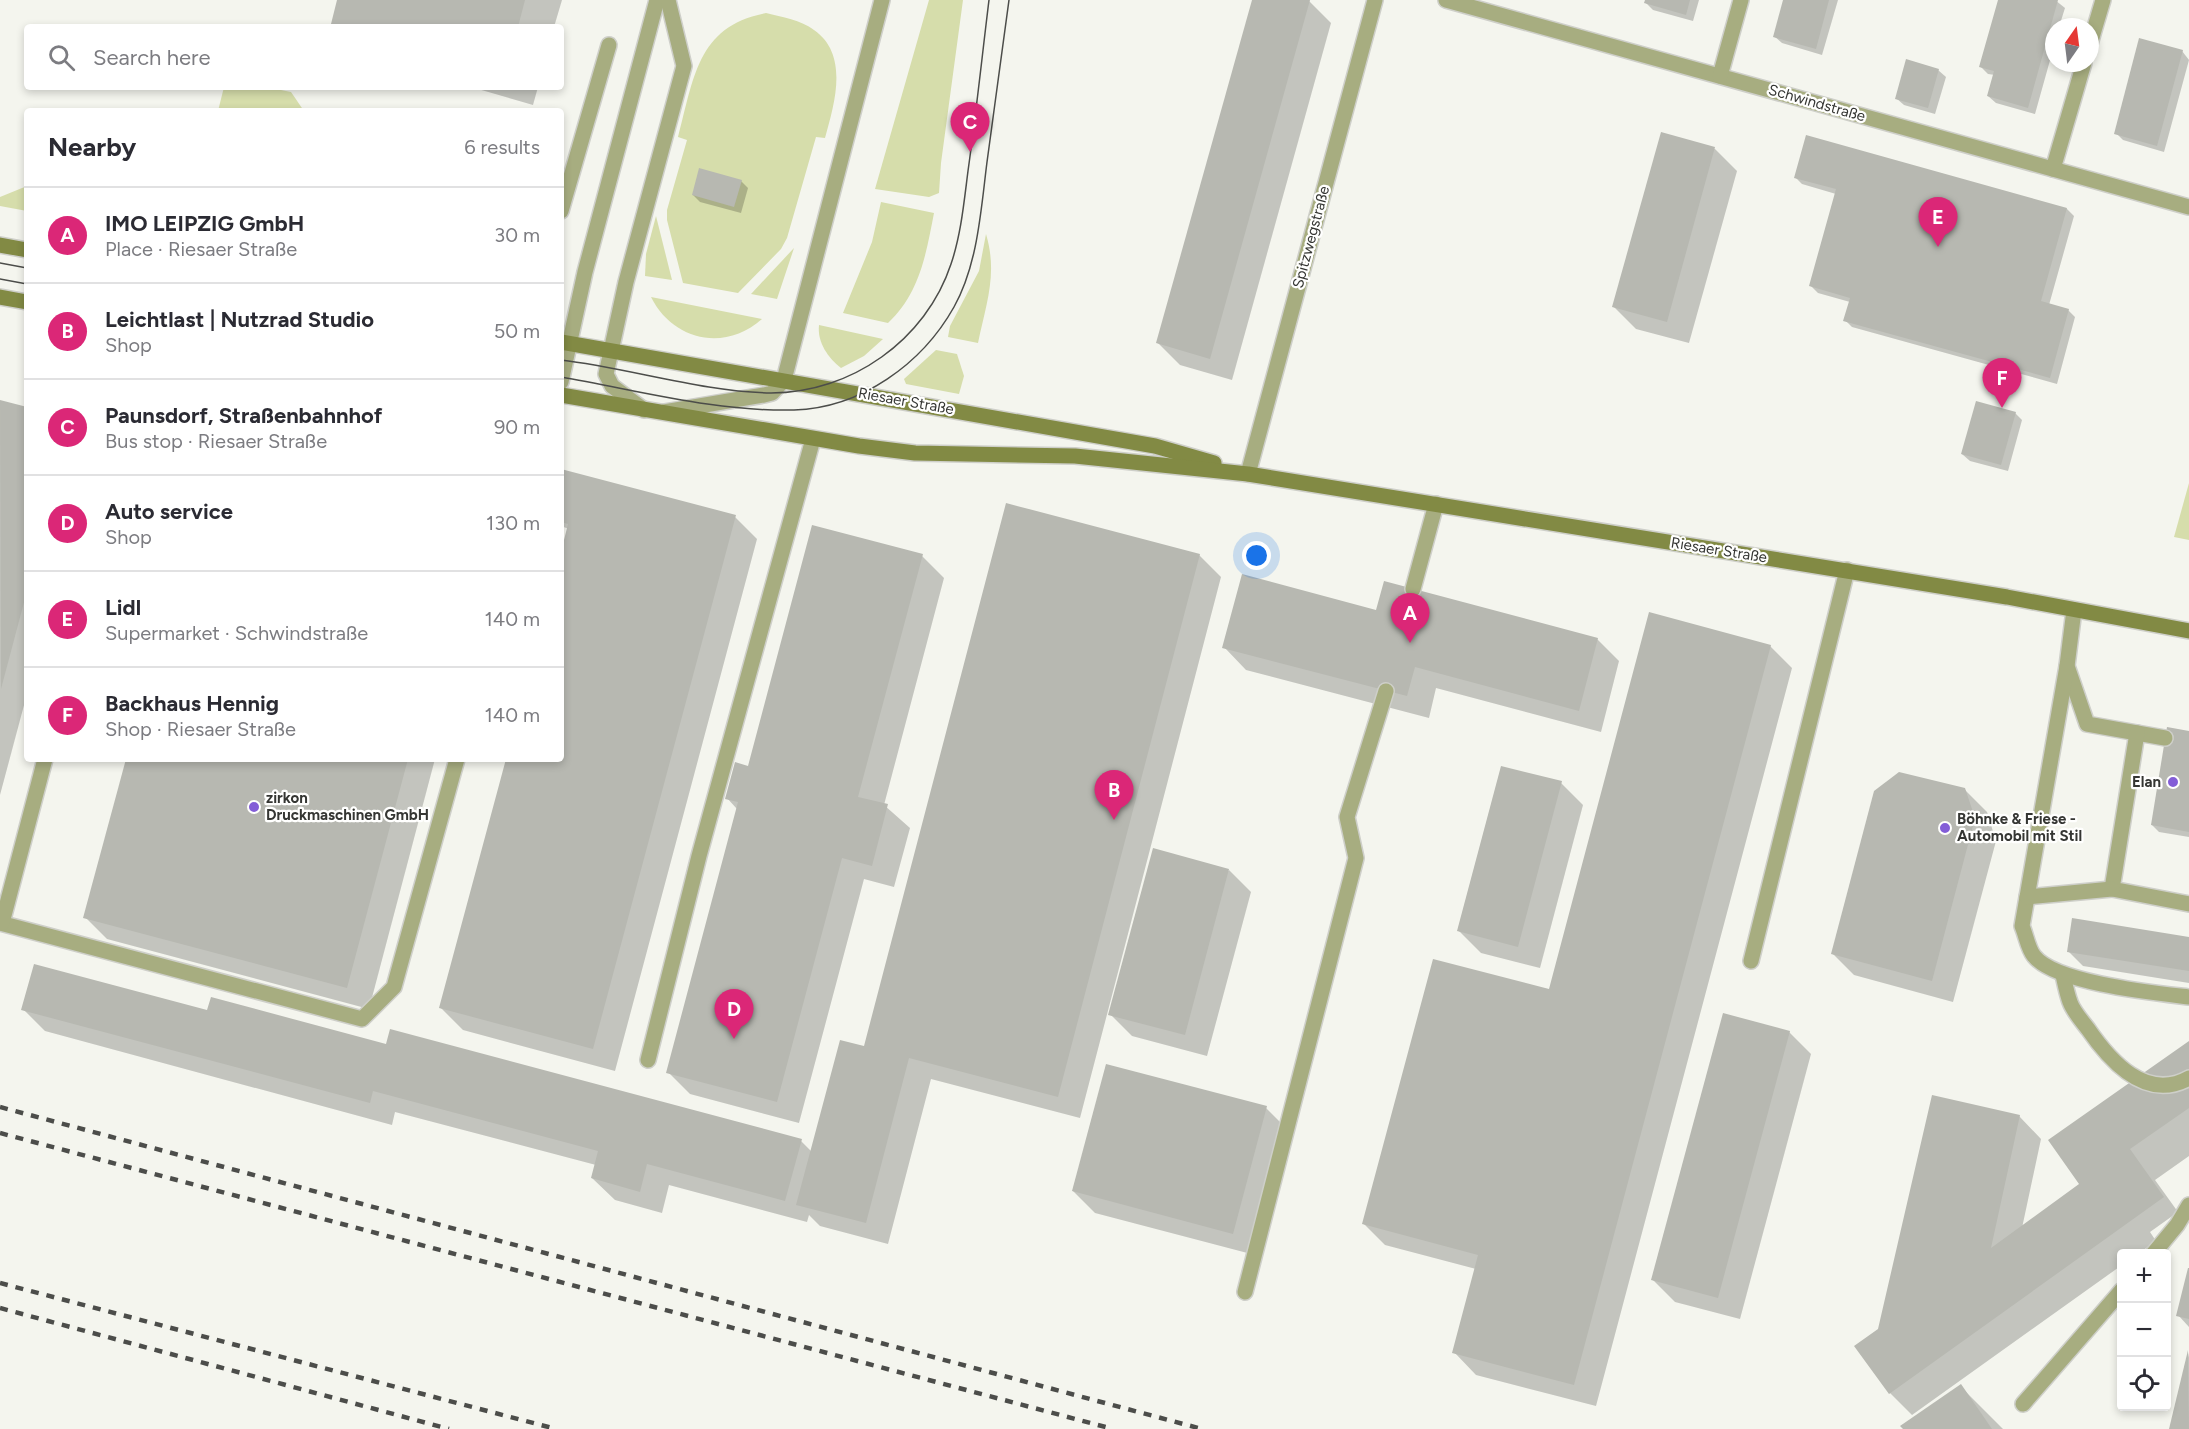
<!DOCTYPE html>
<meta charset="utf-8">
<style>
:root{--surface:#fff;--page:#f7f7f7;--text:#2b2b33;--muted:#7c7c81;--line:#e1e1e2;--accent:#db2777}
body{margin:0;font-family:Figtree,sans-serif;background:var(--page);color:var(--text)}
.controls{position:absolute;right:18px;bottom:18px;display:grid;overflow:hidden;border-radius:6px;box-shadow:0 3px 9px #0003}
.controls button{width:54px;height:54px;display:grid;place-items:center;padding:0;border:0;border-bottom:2px solid var(--line);background:var(--surface);color:var(--text);font:30px sans-serif}
.compass{position:absolute;left:2045px;top:18px;width:54px;height:54px;border-radius:50%;background:var(--surface);box-shadow:0 3px 9px #0003;rotate:14deg}
.you{position:absolute;left:1257px;top:556px;width:21px;height:21px;margin:-15px;border:4px solid #fff;border-radius:50%;background:#1a73e8;box-shadow:0 0 0 9px #1a73e833}
.badge{display:grid;place-items:center;width:39px;height:39px;border-radius:50%;background:var(--accent);color:#fff;font-size:20px;font-weight:700}
.pin{position:absolute;translate:-50% -50px;filter:drop-shadow(0 2px 3px #0008)}
.pin::after{content:'';position:absolute;top:32px;width:21px;height:18px;background:inherit;clip-path:polygon(0 0,100% 0,50% 100%)}
.list{margin:0;padding:0;list-style:none}
h2{display:flex;justify-content:space-between;align-items:center;height:78px;margin:0;padding:0 24px;font-size:26px}
h2 small{font-size:20px;font-weight:400;color:var(--muted)}
.list li{display:grid;grid-template-columns:39px 1fr auto;gap:18px;align-items:center;box-sizing:border-box;height:96px;padding:0 24px;border-top:2px solid var(--line)}
.list b{display:block;font-size:22px;white-space:nowrap}
.list p{margin:0;font-size:20px;white-space:nowrap;color:var(--muted)}
.list em{font-size:20px;font-style:normal;color:var(--muted)}
.icon{flex:none;width:33px;height:33px;fill:none;stroke:currentColor;stroke-width:2;stroke-linecap:round;stroke-linejoin:round}
.map{position:relative;flex:none;width:2189px;height:1429px;overflow:hidden}
.search{position:absolute;background:var(--surface);box-shadow:0 3px 9px #0003;left:24px;top:24px;width:540px;height:66px;display:flex;align-items:center;gap:15px;box-sizing:border-box;padding:0 21px;border-radius:6px;color:var(--muted);font-size:22px}
.panel{position:absolute;background:var(--surface);box-shadow:0 3px 9px #0003;left:24px;top:108px;width:540px;height:654px;border-radius:6px}
.map>svg:first-child{display:block}
.green{fill:#d6ddab}
.shadow{fill:#0003}
.building{fill:#b7b8b1}
.lines{fill:none;stroke-linecap:round;stroke-linejoin:round}
.lane-casing{stroke:#cecfc9;stroke-width:18}
.street-casing{stroke:#cecfc9;stroke-width:18}
.secondary-casing{stroke:#cecfc9;stroke-width:18}
.lane{stroke:#a7ad80;stroke-width:15}
.street{stroke:#a7ad80;stroke-width:15}
.secondary{stroke:#828a44;stroke-width:15}
.tram{stroke:#4c4d4a;stroke-width:1.5}
.rail{stroke:#4c4d4a;stroke-width:4.5;stroke-dasharray:8 8;stroke-linecap:butt}
.poi-dot{fill:#835dd7;stroke:#fffffe;stroke-width:2}
.labels{text-anchor:middle;dominant-baseline:central;stroke-width:4.5;stroke-linejoin:round;paint-order:stroke}
.street-label{font-size:15px;fill:#353633;stroke:#fffffe}
.poi-label{font-size:15px;font-weight:bold;fill:#353633;stroke:#fffffe;text-anchor:start}
</style>
<div class="map">
<svg width="2189" height="1429" viewBox="0 0 2189 1429">
<rect width="100%" height="100%" fill="#f4f5ee"/>
<g class="green">
<path d="M 929,0 L 963,0 L 941,163 L 939,193 L 929,197 L 875,189 Z"/>
<path d="M 766,13 C 782,17 801,20 814,30 C 850,55 834,105 825,138 L 816,137 L 787,238 L 781,249 L 738,293 L 683,283 L 667,220 L 667,210 L 687,140 L 678,137 C 694,78 697,26 766,13 Z"/>
<path d="M 224,87 L 266,87 L 291,92 L 304,111 L 218,111 Z"/>
<path d="M 27,186 L 27,211 L 0,206 L 0,197 Z"/>
<path d="M 881,202 L 934,213 C 926,254 920,293 888,323 L 843,313 L 872,242 Z"/>
<path d="M 656,216 L 672,280 L 645,276 L 646,254 Z"/>
<path d="M 986,234 C 998,274 986,304 978,343 L 948,337 L 950,326 L 979,271 Z"/>
<path d="M 794,248 L 777,299 L 751,294 Z"/>
<path d="M 651,297 L 762,319 C 725,352 673,341 651,297 Z"/>
<path d="M 819,325 L 883,339 L 864,356 L 841,368 C 828,358 817,342 819,325 Z"/>
<path d="M 936,350 L 957,354 L 964,376 L 959,394 L 906,384 L 904,379 Z"/>
<path d="M 2189,483 L 2189,540 L 2174,537 Z"/>
</g>
<g class="shadow">
<path d="M 339,0 L 562,0 L 554,27 L 336,27 L 332,24 Z"/>
<path d="M 1253,0 L 1309,1 L 1331,23 L 1232,380 L 1180,365 L 1158,343 Z"/>
<path d="M 1647,0 L 1699,0 L 1693,21 L 1653,10 L 1646,3 Z"/>
<path d="M 1785,0 L 1838,0 L 1822,55 L 1782,43 L 1774,36 Z"/>
<path d="M 2000,0 L 2055,0 L 2065,8 L 2059,27 L 2054,27 L 2054,46 L 2035,114 L 1996,103 L 1988,96 L 1995,75 L 1988,74 L 1981,67 Z"/>
<path d="M 2182,51 L 2189,60 L 2164,152 L 2123,140 L 2116,133 Z"/>
<path d="M 1938,70 L 1946,77 L 1935,114 L 1904,105 L 1896,98 Z"/>
<path d="M 471,87 L 538,87 L 533,105 Z"/>
<path d="M 1662,134 L 1715,149 L 1737,171 L 1689,343 L 1636,329 L 1614,307 Z"/>
<path d="M 1795,177 L 2067,209 L 2074,216 L 2049,305 L 2068,310 L 2075,317 L 2057,384 L 1852,327 L 1845,320 L 1850,302 L 1818,293 L 1811,286 L 1836,194 L 1802,184 Z"/>
<path d="M 741,181 L 748,188 L 741,213 L 700,202 L 693,195 Z"/>
<path d="M 0,402 L 27,409 L 27,694 L 0,795 Z"/>
<path d="M 2015,413 L 2022,420 L 2008,471 L 1970,461 L 1962,454 Z"/>
<path d="M 561,470 L 735,517 L 757,539 L 615,1071 L 463,1030 L 441,1008 L 507,759 L 561,759 L 561,557 L 569,529 L 561,526 Z"/>
<path d="M 1199,555 L 1221,577 L 1080,1118 L 931,1079 L 888,1244 L 820,1226 L 809,1215 L 807,1222 L 669,1185 L 662,1213 L 615,1200 L 592,1178 L 596,1165 L 395,1112 L 392,1125 L 45,1031 L 23,1009 L 208,1012 L 387,1046 L 801,1141 L 812,1152 L 865,1048 Z"/>
<path d="M 922,556 L 944,578 L 884,805 L 910,828 L 894,887 L 864,879 L 799,1123 L 690,1094 L 668,1072 L 737,809 L 727,798 L 749,767 Z"/>
<path d="M 1377,611 L 1597,639 L 1619,661 L 1601,732 L 1436,688 L 1429,718 L 1246,670 L 1224,647 Z"/>
<path d="M 1770,646 L 1792,668 L 1596,1406 L 1476,1375 L 1454,1352 L 1476,1269 L 1385,1245 L 1363,1223 L 1550,991 Z"/>
<path d="M 2189,732 L 2189,837 L 2159,832 L 2152,825 Z"/>
<path d="M 127,759 L 435,759 L 369,1009 L 107,939 L 85,917 Z"/>
<path d="M 1561,783 L 1583,805 L 1540,968 L 1481,953 L 1459,931 Z"/>
<path d="M 1964,789 L 1987,812 L 1996,841 L 1953,1002 L 1854,975 L 1832,953 Z"/>
<path d="M 1229,870 L 1251,892 L 1207,1056 L 1132,1036 L 1110,1014 Z"/>
<path d="M 2189,938 L 2189,983 L 2083,966 L 2068,951 Z"/>
<path d="M 1789,1032 L 1811,1054 L 1740,1319 L 1675,1302 L 1653,1280 Z"/>
<path d="M 2189,1043 L 2189,1156 L 2155,1180 L 2178,1212 L 2150,1232 L 2156,1241 L 2138,1254 L 2122,1254 L 2122,1265 L 1912,1415 L 1890,1393 L 1856,1346 L 1879,1330 L 2019,1116 L 2041,1139 L 2022,1228 L 2081,1185 Z"/>
<path d="M 1266,1108 L 1288,1130 L 1255,1255 L 1095,1213 L 1073,1191 Z"/>
<path d="M 2189,1270 L 2189,1327 L 2178,1315 Z"/>
<path d="M 2189,1353 L 2189,1429 L 2171,1429 Z"/>
<path d="M 1960,1386 L 2003,1429 L 1904,1429 Z"/>
</g>
<g class="building">
<path d="M 337,0 L 525,0 L 518,27 L 341,27 L 331,24 Z"/>
<path d="M 1252,0 L 1310,0 L 1210,359 L 1156,343 Z"/>
<path d="M 1645,0 L 1690,0 L 1686,15 L 1644,3 Z"/>
<path d="M 1783,0 L 1829,0 L 1816,49 L 1773,37 Z"/>
<path d="M 1998,0 L 2058,0 L 2028,108 L 1987,96 L 1994,71 L 1979,67 Z"/>
<path d="M 2139,38 L 2183,50 L 2157,146 L 2114,134 Z"/>
<path d="M 1906,59 L 1939,69 L 1928,108 L 1895,99 Z"/>
<path d="M 1661,132 L 1715,147 L 1667,322 L 1612,307 Z"/>
<path d="M 1806,135 L 2067,208 L 2041,301 L 2069,309 L 2050,378 L 1843,321 L 1850,298 L 1809,286 L 1836,189 L 1794,178 Z"/>
<path d="M 699,168 L 742,180 L 734,207 L 692,195 Z"/>
<path d="M 0,400 L 27,407 L 27,591 L 1,689 Z"/>
<path d="M 1976,401 L 2016,412 L 2001,465 L 1961,454 Z"/>
<path d="M 561,469 L 736,515 L 593,1049 L 439,1008 L 506,759 L 561,759 L 561,552 L 568,524 L 561,522 Z"/>
<path d="M 1006,503 L 1200,554 L 1058,1097 L 909,1058 L 866,1223 L 796,1205 L 840,1040 L 864,1046 Z"/>
<path d="M 812,525 L 923,554 L 858,797 L 888,804 L 872,866 L 842,858 L 777,1102 L 666,1073 L 738,802 L 725,799 L 735,762 L 748,766 Z"/>
<path d="M 1242,574 L 1376,610 L 1384,581 L 1598,638 L 1579,711 L 1415,667 L 1407,696 L 1222,648 Z"/>
<path d="M 1649,612 L 1771,645 L 1574,1385 L 1452,1353 L 1478,1255 L 1362,1224 L 1433,959 L 1549,989 Z"/>
<path d="M 2167,727 L 2189,731 L 2189,832 L 2151,825 Z"/>
<path d="M 126,759 L 408,759 L 347,988 L 83,918 Z"/>
<path d="M 1501,766 L 1562,781 L 1518,947 L 1457,931 Z"/>
<path d="M 1899,772 L 1965,788 L 1975,818 L 1932,981 L 1831,954 L 1874,791 Z"/>
<path d="M 1153,848 L 1229,869 L 1185,1035 L 1108,1015 Z"/>
<path d="M 2072,918 L 2189,937 L 2189,971 L 2067,952 Z"/>
<path d="M 34,964 L 207,1010 L 211,997 L 386,1044 L 390,1029 L 802,1139 L 785,1201 L 647,1164 L 640,1192 L 591,1178 L 598,1151 L 373,1091 L 370,1103 L 21,1010 Z"/>
<path d="M 1723,1013 L 1790,1031 L 1718,1298 L 1651,1280 Z"/>
<path d="M 2189,1041 L 2189,1108 L 2130,1149 L 2164,1197 L 1889,1394 L 1854,1346 L 1878,1329 L 1932,1095 L 2020,1115 L 1991,1248 L 2079,1184 L 2048,1140 Z"/>
<path d="M 1106,1064 L 1267,1106 L 1233,1234 L 1072,1191 Z"/>
<path d="M 2188,1268 L 2189,1268 L 2189,1319 L 2176,1316 Z"/>
<path d="M 2188,1350 L 2189,1429 L 2169,1429 Z"/>
<path d="M 1961,1384 L 1992,1429 L 1903,1429 L 1900,1426 Z"/>
</g>
<g class="lines">
<defs>
<g id="lane">
<path d="M 561,211 L 609,45"/>
<path d="M 561,382 L 585,272 L 657,0"/>
<path d="M 644,410 L 612,386 L 606,374 L 626,282 L 684,66 L 668,0"/>
<path d="M 664,412 L 764,395 L 772,393 L 784,380 L 882,0"/>
<path d="M 1413,589 L 1436,504"/>
<path d="M 2074,610 L 2067,666 L 2087,724 L 2165,738"/>
<path d="M 2067,666 L 2022,926 C 2026,935 2028,949 2034,956 C 2055,983 2155,993 2189,997"/>
<path d="M 2137,733 L 2112,889 L 2189,904"/>
<path d="M 2027,897 L 2112,889"/>
<path d="M 0,923 L 362,1019 L 394,987 L 457,759"/>
<path d="M 2,923 L 45,759"/>
<path d="M 1751,961 L 1847,570"/>
<path d="M 2063,975 C 2065,984 2067,994 2070,1002 C 2073,1011 2082,1021 2088,1029 C 2110,1061 2146,1102 2189,1078"/>
<path d="M 648,1060 L 699,856 L 813,439"/>
<path d="M 2153,1254 L 2177,1225 L 2189,1205"/>
<path d="M 1245,1292 L 1356,858 L 1347,817 L 1386,691"/>
<path d="M 2023,1404 L 2122,1290"/>
</g>
<g id="street">
<path d="M 1446,0 L 2189,207"/>
<path d="M 2090,44 L 2103,0"/>
<path d="M 1720,76 L 1741,0"/>
<path d="M 2053,169 L 2084,63"/>
<path d="M 1248,474 L 1375,0"/>
</g>
<g id="secondary">
<path d="M 0,245 L 27,250"/>
<path d="M 0,297 L 27,302"/>
<path d="M 561,342 L 1155,446 L 1214,463"/>
<path d="M 561,395 L 859,446 L 915,453 L 1075,456 L 1248,474 L 2007,597 L 2189,631"/>
</g>
</defs>
<use href="#lane" class="lane-casing"/>
<use href="#street" class="street-casing"/>
<use href="#secondary" class="secondary-casing"/>
<use href="#lane" class="lane"/>
<use href="#street" class="street"/>
<use href="#secondary" class="secondary"/>
<g class="tram">
<path d="M 0,263 L 27,268"/>
<path d="M 0,279 L 27,284"/>
<path d="M 561,360 C 629,368 703,392 771,393 C 851,393 926,340 951,264 C 961,235 964,202 968,171 C 976,114 982,57 989,0"/>
<path d="M 561,377 C 637,390 716,412 794,410 C 861,408 922,364 954,307 C 978,264 981,209 987,162 C 994,108 1002,54 1009,0"/>
</g>
<g class="rail">
<path d="M 0,1107 L 1202,1429"/>
<path d="M 0,1133 L 1113,1429"/>
<path d="M 0,1283 L 556,1429"/>
<path d="M 0,1308 L 449,1429"/>
</g>
</g>
<g class="poi-dot">
<circle cx="2173" cy="782" r="6"/>
<circle cx="254" cy="807" r="6"/>
<circle cx="1945" cy="828" r="6"/>
</g>
<g class="labels">
<g class="street-label">
<text transform="translate(1817 103) rotate(16)">Schwindstraße</text>
<text transform="translate(1311 237) rotate(-75)">Spitzwegstraße</text>
<text transform="translate(906 401) rotate(10)">Riesaer Straße</text>
<text transform="translate(1719 550) rotate(9)">Riesaer Straße</text>
</g>
<g class="poi-label">
<text x="2161" y="782" text-anchor="end">Elan</text>
<text x="266" y="798">zirkon<tspan x="266" dy="17">Druckmaschinen GmbH</tspan></text>
<text x="1957" y="819">Böhnke &amp; Friese -<tspan x="1957" dy="17">Automobil mit Stil</tspan></text>
</g>
</g>
</svg>
<div class="controls">
<button>+</button>
<button>−</button>
<button><svg class="icon" aria-label="locate" viewBox="0 0 24 24"><circle cx="12" cy="12" r="6"/><path d="M12 2v4M12 18v4M2 12h4M18 12h4"/></svg></button>
</div>
<svg class="compass" viewBox="-18 -18 36 36"><path d="M0-13l5 13h-10z" fill="#e53935"/><path d="M0 13l5-13h-10z" fill="#7c7c81"/></svg>
<div class="you"></div>
<div class="pin badge" style="left:1410px;top:643px">A</div>
<div class="pin badge" style="left:1114px;top:820px">B</div>
<div class="pin badge" style="left:970px;top:152px">C</div>
<div class="pin badge" style="left:734px;top:1039px">D</div>
<div class="pin badge" style="left:1938px;top:247px">E</div>
<div class="pin badge" style="left:2002px;top:408px">F</div>
<div class="search"><svg class="icon" aria-label="search" viewBox="0 0 24 24"><circle cx="10" cy="10" r="6"/><path d="M15 15l6 6"/></svg>Search here</div>
<section class="panel">
<h2>Nearby<small>6 results</small></h2>
<ul class="list">
<li><span class="badge">A</span><div><b>IMO LEIPZIG GmbH</b><p>Place · Riesaer Straße</p></div><em>30 m</em></li>
<li><span class="badge">B</span><div><b>Leichtlast | Nutzrad Studio</b><p>Shop</p></div><em>50 m</em></li>
<li><span class="badge">C</span><div><b>Paunsdorf, Straßenbahnhof</b><p>Bus stop · Riesaer Straße</p></div><em>90 m</em></li>
<li><span class="badge">D</span><div><b>Auto service</b><p>Shop</p></div><em>130 m</em></li>
<li><span class="badge">E</span><div><b>Lidl</b><p>Supermarket · Schwindstraße</p></div><em>140 m</em></li>
<li><span class="badge">F</span><div><b>Backhaus Hennig</b><p>Shop · Riesaer Straße</p></div><em>140 m</em></li>
</ul>
</section>
</div>
